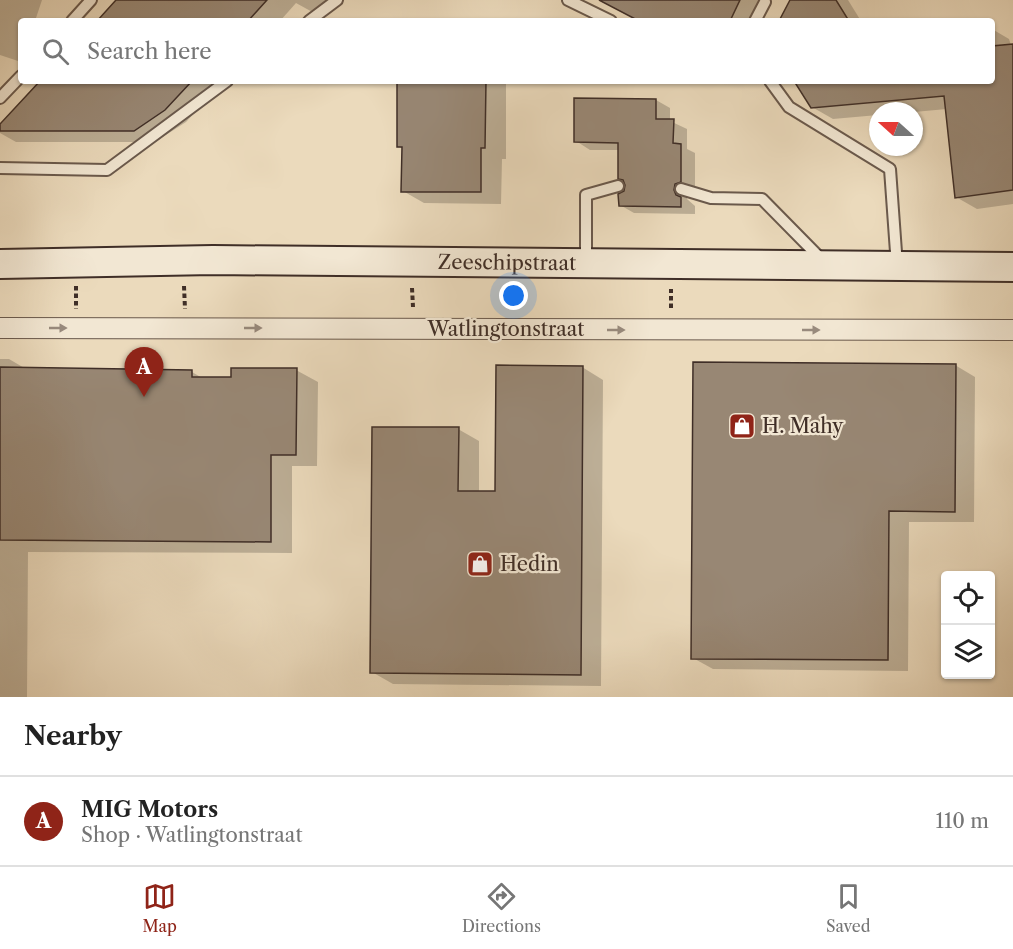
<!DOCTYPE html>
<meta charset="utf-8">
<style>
:root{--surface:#fff;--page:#f2f2f2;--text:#222;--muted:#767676;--line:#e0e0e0;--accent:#8f2418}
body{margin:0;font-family:"Libre Caslon Text",serif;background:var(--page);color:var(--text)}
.controls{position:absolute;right:18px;bottom:18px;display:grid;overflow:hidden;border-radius:6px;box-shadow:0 2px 4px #0004}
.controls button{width:54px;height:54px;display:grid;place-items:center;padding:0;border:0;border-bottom:2px solid var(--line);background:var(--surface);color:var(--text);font:30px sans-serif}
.compass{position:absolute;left:869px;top:102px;width:54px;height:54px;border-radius:50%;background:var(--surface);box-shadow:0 2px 4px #0004;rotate:291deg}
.you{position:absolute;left:514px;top:296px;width:21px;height:21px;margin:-15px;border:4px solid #fff;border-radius:50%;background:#1a73e8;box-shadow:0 0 0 9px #1a73e833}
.badge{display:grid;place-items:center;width:39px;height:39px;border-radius:50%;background:var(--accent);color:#fff;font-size:20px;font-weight:700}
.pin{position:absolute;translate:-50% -50px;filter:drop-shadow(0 2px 3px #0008)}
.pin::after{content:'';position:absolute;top:32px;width:21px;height:18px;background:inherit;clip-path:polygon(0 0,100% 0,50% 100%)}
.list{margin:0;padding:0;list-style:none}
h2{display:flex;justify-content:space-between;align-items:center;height:78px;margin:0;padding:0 24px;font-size:26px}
h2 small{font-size:20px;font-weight:400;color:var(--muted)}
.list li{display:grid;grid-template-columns:39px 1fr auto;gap:18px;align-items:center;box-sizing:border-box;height:90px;padding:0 24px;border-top:2px solid var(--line)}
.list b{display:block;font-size:22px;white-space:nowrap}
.list p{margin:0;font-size:20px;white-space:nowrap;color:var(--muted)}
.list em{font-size:20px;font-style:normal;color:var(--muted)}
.icon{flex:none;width:33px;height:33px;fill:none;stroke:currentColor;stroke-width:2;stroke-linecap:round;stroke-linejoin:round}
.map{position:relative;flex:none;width:1013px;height:697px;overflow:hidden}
.search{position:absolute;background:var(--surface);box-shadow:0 2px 4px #0004;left:18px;right:18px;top:18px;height:66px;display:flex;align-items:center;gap:15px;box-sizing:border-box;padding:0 21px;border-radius:6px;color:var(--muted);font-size:22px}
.sheet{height:168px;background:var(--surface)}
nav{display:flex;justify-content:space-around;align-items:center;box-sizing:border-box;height:84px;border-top:2px solid var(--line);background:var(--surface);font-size:16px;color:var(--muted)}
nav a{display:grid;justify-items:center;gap:3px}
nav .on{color:var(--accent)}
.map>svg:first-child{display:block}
.shadow{fill:#0003}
.building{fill:#988774;stroke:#3f2e27;stroke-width:1.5}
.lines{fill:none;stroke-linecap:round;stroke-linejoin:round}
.lane-casing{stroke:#6a594c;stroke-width:14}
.street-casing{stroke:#6a594c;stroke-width:22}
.secondary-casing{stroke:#3f2e27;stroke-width:32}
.path{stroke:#3f2e27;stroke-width:4;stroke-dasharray:4.5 3;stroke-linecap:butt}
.lane{stroke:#f2e7d3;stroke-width:10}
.street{stroke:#f2e7d3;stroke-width:20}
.secondary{stroke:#f2e7d3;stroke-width:28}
.oneway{fill:#988a7d}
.labels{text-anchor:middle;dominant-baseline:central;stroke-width:4.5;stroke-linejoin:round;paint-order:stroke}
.street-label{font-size:20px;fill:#3f2e27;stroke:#f2e7d3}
.poi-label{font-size:20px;fill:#3f2e27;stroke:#f2e7d3;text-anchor:start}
</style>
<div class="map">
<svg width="1013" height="697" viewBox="0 0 1013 697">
<rect width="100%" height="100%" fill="#ebdabc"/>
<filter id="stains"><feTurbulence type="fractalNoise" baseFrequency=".00333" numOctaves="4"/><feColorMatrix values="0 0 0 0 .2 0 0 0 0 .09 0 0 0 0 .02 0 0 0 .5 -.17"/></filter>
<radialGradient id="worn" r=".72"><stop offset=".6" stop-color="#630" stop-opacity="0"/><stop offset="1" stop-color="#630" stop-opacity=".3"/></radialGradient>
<g class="shadow">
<path d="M 0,0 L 42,0 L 35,21 L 21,21 L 21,62 L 0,55 Z"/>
<path d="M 118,0 L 329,0 L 316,14 L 296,3 L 280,21 L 99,21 Z"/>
<path d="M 599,0 L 767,0 L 756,21 L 640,21 Z"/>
<path d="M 791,0 L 848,0 L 861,21 L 780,21 Z"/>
<path d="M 972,19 L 976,21 L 953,21 Z"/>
<path d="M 992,29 L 1009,39 L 1011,45 L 1013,45 L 1013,204 L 977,209 L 956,197 L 947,109 L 914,112 L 878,111 L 878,115 L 833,119 L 812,107 L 796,81 L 992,81 Z"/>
<path d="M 42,81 L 224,81 L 186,122 L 155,142 L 16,142 L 0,133 L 0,126 Z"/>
<path d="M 398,81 L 506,81 L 506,159 L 502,159 L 501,204 L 424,203 L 403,191 L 403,149 L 398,146 Z"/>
<path d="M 656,100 L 670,108 L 670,121 L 687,129 L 687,149 L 695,153 L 695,189 L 689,192 L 687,199 L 695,206 L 695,214 L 634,213 L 620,205 L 627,184 L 619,150 L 590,150 L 576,141 Z"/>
<path d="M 0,359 L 9,359 L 26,369 L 192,372 L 204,379 L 232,379 L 296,370 L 318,382 L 317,466 L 292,466 L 292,553 L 28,552 L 27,697 L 0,697 Z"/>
<path d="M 955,365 L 975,377 L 974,522 L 909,522 L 908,671 L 713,669 L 693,658 Z"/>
<path d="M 582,367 L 603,380 L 601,686 L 393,684 L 372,672 L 458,429 L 479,441 L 479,492 L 497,492 Z"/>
</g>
<g class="building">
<path d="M 116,0 L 267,0 L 248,21 L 97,21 Z"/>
<path d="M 599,0 L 740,0 L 730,21 L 639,21 Z"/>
<path d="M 790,0 L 836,0 L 849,21 L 779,21 Z"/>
<path d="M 1013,44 L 1013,190 L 955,198 L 944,96 L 811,108 L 794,81 L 992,81 L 992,46 Z"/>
<path d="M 40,81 L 192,81 L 165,110 L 134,131 L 0,131 L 0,124 Z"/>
<path d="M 397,81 L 486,81 L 485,148 L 481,148 L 481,192 L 401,192 L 402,147 L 397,147 Z"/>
<path d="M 574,98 L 656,99 L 656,119 L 674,119 L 673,143 L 681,144 L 681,182 L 675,184 L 674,190 L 676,195 L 681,197 L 681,207 L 619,206 L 618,194 L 624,191 L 625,185 L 623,180 L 618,179 L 618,143 L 574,142 Z"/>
<path d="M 693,362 L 956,364 L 955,512 L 889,511 L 888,660 L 691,659 Z"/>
<path d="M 496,365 L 583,366 L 581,675 L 370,673 L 372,427 L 459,427 L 458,491 L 495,491 Z"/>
<path d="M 0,367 L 192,370 L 192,377 L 231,377 L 231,368 L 297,368 L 296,455 L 271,455 L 271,542 L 0,540 Z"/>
</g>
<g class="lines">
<defs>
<g id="lane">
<path d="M 568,0 L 611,21"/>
<path d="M 72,21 L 91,0"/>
<path d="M 309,21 L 337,0"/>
<path d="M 755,21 L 765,2"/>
<path d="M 770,81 L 789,107 L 890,169 L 897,266"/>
<path d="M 0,98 L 21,76"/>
<path d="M 0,168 L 107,170 L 227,81"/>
<path d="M 681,189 L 711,198 L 762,199 L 822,260"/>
<path d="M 586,263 L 586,195 L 618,186"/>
</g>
<path id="street" d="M 0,328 L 1013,330"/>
<g id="secondary">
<path id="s1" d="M 0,264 L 213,260 L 1013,267"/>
</g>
</defs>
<use href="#lane" class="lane-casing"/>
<use href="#street" class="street-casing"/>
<use href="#secondary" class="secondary-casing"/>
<g class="path">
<path d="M 76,286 L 76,309"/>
<path d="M 184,286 L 185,309"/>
<path d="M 412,288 L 413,307"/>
<path d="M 671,308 L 671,289"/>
</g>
<use href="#lane" class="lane"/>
<use href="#street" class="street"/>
<use href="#secondary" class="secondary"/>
</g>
<defs><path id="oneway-solid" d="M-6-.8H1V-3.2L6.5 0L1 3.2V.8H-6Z" transform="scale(1.5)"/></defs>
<g class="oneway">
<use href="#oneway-solid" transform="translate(58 328)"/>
<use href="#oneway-solid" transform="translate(253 328)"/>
<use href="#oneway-solid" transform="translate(616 330)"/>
<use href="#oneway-solid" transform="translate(811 330)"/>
</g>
<defs>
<symbol id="shop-square" viewBox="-11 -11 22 22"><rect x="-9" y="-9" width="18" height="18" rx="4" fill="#8f2418" stroke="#f2e7d3"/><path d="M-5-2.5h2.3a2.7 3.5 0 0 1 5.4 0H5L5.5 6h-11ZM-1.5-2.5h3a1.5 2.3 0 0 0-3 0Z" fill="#fff"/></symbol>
</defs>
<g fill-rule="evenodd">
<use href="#shop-square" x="727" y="411" width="30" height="30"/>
<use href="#shop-square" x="465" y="549" width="30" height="30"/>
</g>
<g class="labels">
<g class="street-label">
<text stroke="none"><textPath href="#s1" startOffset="507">Zeeschipstraat</textPath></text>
<text x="506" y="329">Watlingtonstraat</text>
</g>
<g class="poi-label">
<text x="762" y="426">H. Mahy</text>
<text x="500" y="564">Hedin</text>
</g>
</g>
<rect width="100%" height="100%" filter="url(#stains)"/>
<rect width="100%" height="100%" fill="url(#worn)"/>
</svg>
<div class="controls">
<button><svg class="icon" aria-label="locate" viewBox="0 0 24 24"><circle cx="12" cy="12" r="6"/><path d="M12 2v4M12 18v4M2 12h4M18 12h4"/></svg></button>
<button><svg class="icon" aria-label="layers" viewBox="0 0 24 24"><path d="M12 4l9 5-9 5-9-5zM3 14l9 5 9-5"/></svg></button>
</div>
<svg class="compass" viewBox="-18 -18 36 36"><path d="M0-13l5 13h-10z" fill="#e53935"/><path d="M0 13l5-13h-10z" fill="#767676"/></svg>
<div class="you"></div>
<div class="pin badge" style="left:144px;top:397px">A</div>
<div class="search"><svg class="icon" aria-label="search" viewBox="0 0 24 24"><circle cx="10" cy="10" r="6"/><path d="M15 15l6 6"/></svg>Search here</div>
</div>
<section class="sheet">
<h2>Nearby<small></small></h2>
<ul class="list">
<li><span class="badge">A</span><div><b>MIG Motors</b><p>Shop · Watlingtonstraat</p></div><em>110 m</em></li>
</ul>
</section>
<nav>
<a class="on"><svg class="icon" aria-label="map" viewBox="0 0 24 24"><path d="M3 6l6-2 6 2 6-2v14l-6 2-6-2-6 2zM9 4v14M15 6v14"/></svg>Map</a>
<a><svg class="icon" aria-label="directions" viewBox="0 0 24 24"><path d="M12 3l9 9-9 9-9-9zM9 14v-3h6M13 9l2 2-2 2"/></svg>Directions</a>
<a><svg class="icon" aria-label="saved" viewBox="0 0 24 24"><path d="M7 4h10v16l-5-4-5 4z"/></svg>Saved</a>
</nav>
